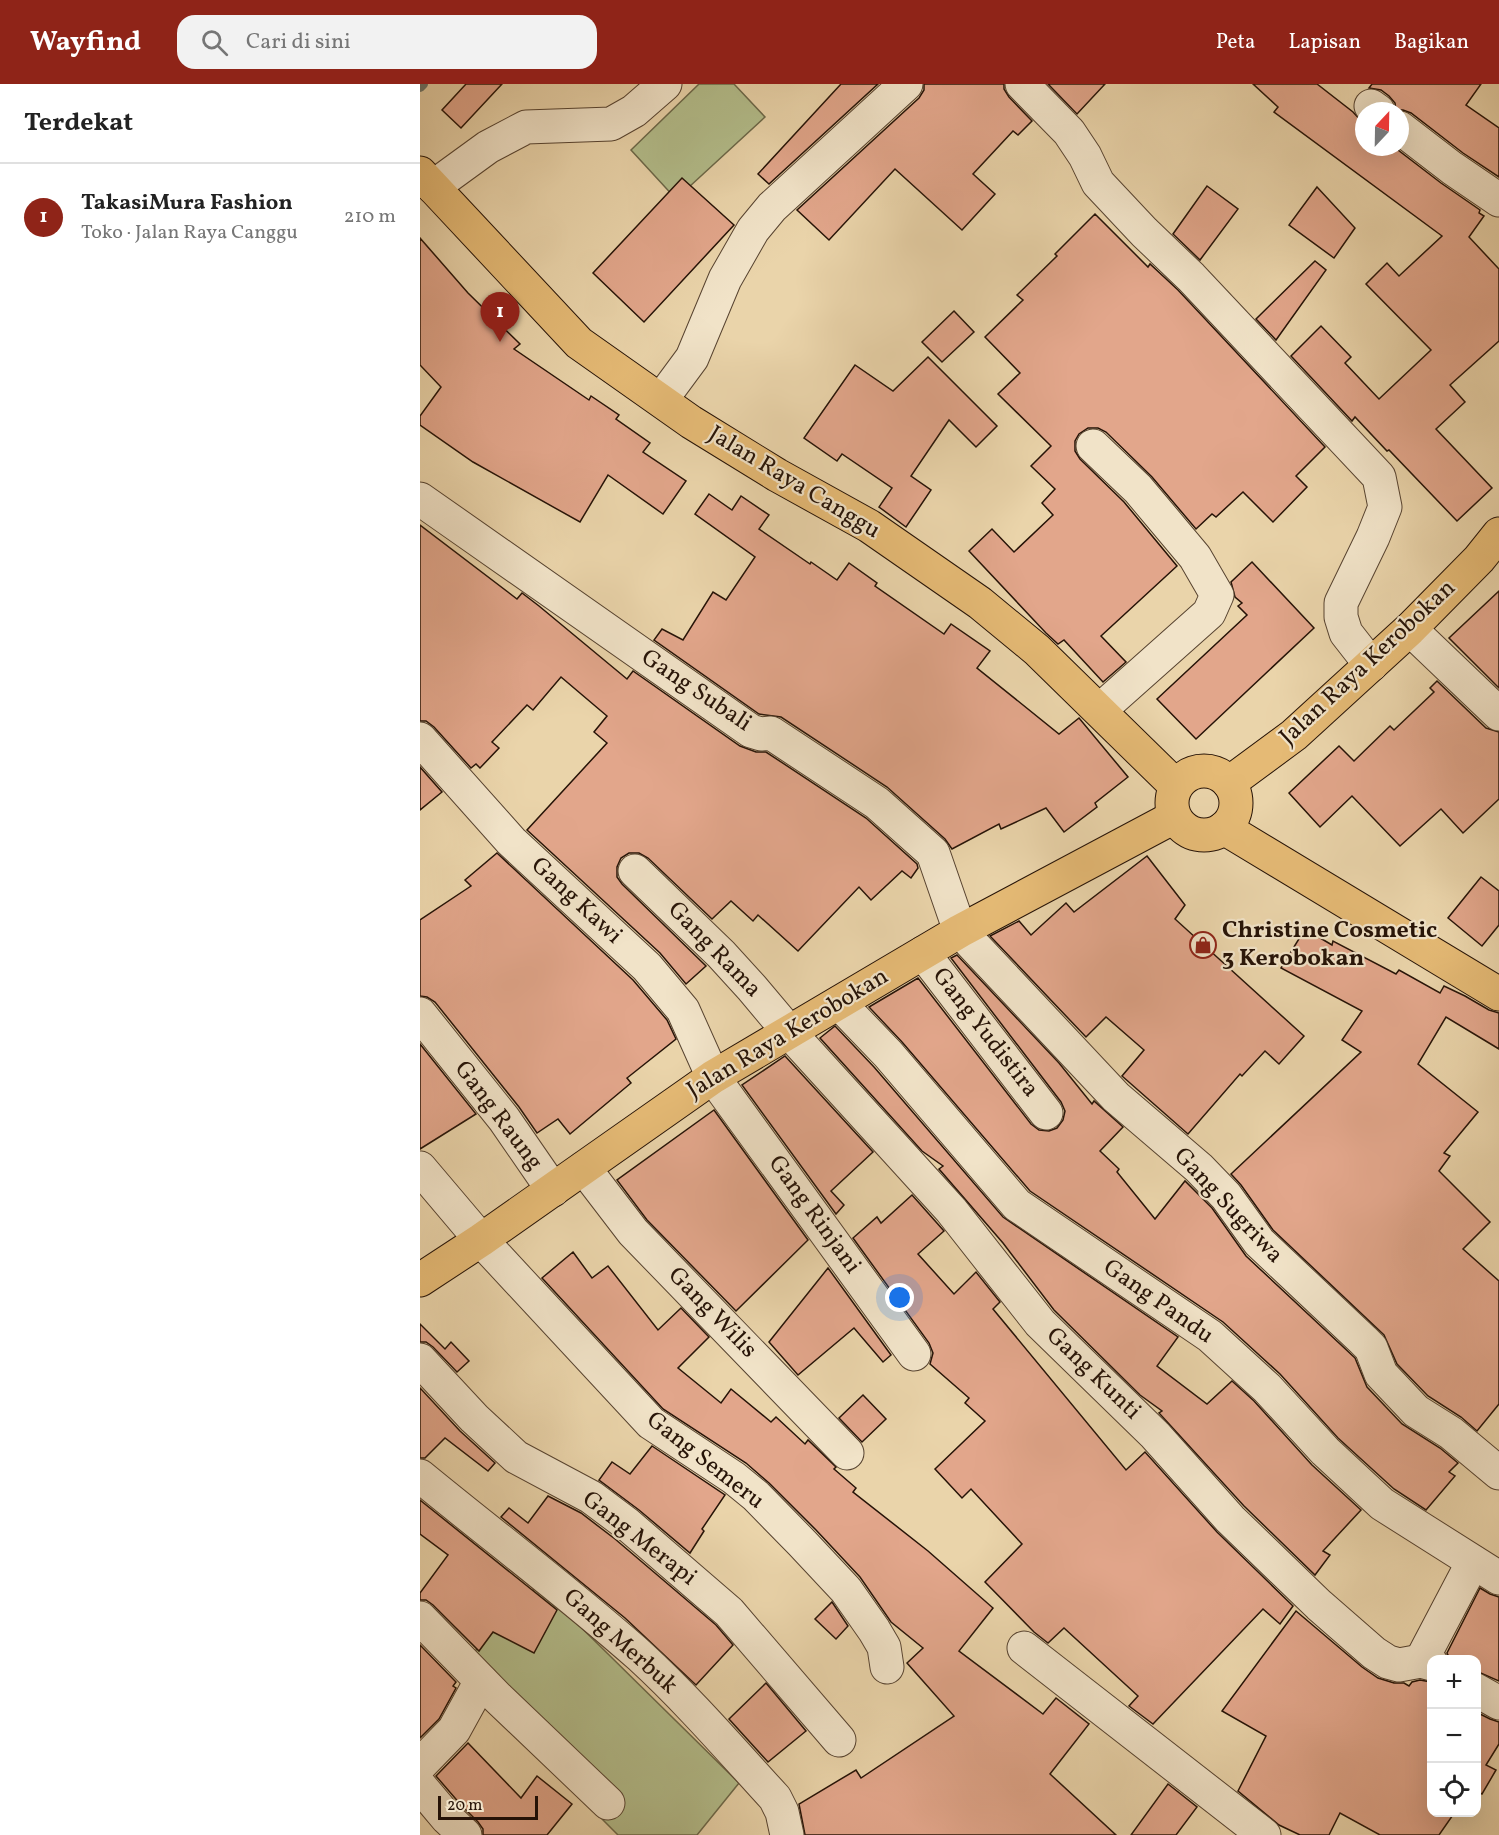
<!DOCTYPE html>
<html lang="id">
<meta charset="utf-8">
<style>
:root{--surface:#fff;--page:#f2f2f2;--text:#222;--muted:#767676;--line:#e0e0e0;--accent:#8f2418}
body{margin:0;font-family:Vollkorn,serif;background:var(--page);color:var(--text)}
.controls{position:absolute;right:18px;bottom:18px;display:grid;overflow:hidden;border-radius:12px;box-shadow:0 6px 24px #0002}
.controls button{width:54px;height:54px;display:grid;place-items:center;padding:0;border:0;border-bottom:2px solid var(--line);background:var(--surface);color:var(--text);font:30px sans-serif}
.compass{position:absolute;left:935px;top:18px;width:54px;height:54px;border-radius:50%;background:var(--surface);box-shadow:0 6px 24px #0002;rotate:22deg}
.scale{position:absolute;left:18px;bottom:15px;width:100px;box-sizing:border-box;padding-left:6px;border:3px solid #261307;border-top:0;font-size:16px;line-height:21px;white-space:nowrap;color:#261307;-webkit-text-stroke:4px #f1e3c8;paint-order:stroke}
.you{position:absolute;left:480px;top:1214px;width:21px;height:21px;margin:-15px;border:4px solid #fff;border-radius:50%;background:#1a73e8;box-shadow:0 0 0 9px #1a73e833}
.badge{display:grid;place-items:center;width:39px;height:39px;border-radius:50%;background:var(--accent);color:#fff;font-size:20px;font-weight:700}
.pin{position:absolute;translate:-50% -50px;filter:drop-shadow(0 2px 3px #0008)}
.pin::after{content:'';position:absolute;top:32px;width:21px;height:18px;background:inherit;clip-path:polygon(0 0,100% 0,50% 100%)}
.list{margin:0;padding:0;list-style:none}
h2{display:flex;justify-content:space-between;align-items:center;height:78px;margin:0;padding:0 24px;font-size:26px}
h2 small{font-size:20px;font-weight:400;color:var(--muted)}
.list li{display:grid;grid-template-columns:39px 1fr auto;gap:18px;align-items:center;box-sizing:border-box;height:108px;padding:0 24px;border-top:2px solid var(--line)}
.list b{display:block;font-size:22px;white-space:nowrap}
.list p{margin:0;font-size:20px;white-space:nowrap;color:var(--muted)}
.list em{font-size:20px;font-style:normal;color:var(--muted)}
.icon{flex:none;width:33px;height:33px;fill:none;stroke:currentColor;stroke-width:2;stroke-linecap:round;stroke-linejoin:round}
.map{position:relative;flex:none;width:1079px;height:1751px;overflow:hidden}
header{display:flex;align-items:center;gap:36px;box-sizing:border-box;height:84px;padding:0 30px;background:var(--accent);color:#fff}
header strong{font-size:28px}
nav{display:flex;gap:33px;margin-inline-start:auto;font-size:21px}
.search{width:420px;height:54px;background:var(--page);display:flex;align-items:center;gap:15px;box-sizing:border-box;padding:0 21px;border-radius:18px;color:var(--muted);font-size:22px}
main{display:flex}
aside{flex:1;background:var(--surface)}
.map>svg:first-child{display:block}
.green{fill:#b3bd8b;stroke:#6c6849;stroke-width:1.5}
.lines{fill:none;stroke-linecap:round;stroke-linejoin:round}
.stream{stroke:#6b756c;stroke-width:10}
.building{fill:#e2a68b;stroke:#261307;stroke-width:1.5}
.minor-casing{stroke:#574330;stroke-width:35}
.major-casing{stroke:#261307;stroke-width:35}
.minor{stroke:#f1e3c8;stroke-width:33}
.major{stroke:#e5ba75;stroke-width:33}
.labels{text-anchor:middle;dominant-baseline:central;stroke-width:4.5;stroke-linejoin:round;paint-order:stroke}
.street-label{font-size:24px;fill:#261307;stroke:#f1e3c8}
.poi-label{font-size:24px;font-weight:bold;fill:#261307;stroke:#f1e3c8;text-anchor:start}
</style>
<header>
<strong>Wayfind</strong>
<div class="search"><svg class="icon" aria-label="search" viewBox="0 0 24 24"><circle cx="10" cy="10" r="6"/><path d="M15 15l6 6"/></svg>Cari di sini</div>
<nav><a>Peta</a><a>Lapisan</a><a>Bagikan</a></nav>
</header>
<main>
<aside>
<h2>Terdekat<small></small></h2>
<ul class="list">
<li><span class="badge">1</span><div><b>TakasiMura Fashion</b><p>Toko · Jalan Raya Canggu</p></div><em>210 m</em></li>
</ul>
</aside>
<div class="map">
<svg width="1079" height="1751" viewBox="0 0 1079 1751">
<rect width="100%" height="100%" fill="#ead4aa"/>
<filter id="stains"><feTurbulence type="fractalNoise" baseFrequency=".00333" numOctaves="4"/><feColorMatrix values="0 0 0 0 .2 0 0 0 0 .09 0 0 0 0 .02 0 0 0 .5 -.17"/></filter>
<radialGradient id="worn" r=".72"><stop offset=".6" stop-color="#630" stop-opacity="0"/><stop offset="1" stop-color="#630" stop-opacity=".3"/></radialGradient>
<g class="green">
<path d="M 279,0 L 314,0 L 345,33 L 256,115 L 211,66 Z"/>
<path d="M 118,1501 L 319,1699 L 277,1751 L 198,1751 L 35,1588 Z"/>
</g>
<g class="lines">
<path class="stream" d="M 0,3 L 3,0"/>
</g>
<g class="building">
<path d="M 46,0 L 82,0 L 41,44 L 22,26 Z"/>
<path d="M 421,0 L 458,0 L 349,100 L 338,90 Z"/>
<path d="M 504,0 L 584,0 L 584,5 L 589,13 L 612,37 L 598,51 L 593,47 L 553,90 L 575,110 L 542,146 L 475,85 L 409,156 L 377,126 L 499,14 L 504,6 Z"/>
<path d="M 628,0 L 685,0 L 657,30 Z"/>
<path d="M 833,0 L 897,0 L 933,28 L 944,40 L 944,63 L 974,63 L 1021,99 L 1060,126 L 1059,129 L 1064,132 L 1049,153 L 1079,185 L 1079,257 L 1030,301 L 1045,318 L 1016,345 L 1072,404 L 1037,437 L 969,366 L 967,367 L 935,333 L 932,337 L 871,272 L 901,242 L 931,273 L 925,279 L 959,315 L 1011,266 L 946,200 L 967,179 L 979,192 L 1022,152 L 854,28 L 858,23 Z"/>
<path d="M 952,0 L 1061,0 L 1046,21 L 1079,44 L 1079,93 L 1043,69 L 991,29 L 983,26 L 976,26 L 975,19 L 969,12 L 961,6 L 949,4 Z"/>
<path d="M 262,94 L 314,141 L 224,238 L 173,189 Z"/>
<path d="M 787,102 L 818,125 L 780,176 L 753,150 Z"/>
<path d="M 897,103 L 935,144 L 914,174 L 869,141 Z"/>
<path d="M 675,130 L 728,183 L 730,180 L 758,206 L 905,363 L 876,392 L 887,403 L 853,438 L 823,408 L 796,433 L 792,430 L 776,445 L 732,393 L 686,348 L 678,344 L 668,344 L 659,350 L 655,357 L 655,367 L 660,375 L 704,418 L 757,482 L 681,552 L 706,578 L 683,598 L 644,556 L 638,560 L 626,549 L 549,467 L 572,445 L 594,468 L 633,431 L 622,419 L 635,405 L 611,382 L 631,362 L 578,310 L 600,289 L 565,253 L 603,216 L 597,211 L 637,172 L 635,170 Z"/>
<path d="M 0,154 L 48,209 L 100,260 L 94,265 L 169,316 L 171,312 L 199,331 L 196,335 L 230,359 L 223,368 L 266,397 L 243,430 L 188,391 L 160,438 L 53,378 L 0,341 L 0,332 L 21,303 L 0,281 Z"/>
<path d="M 895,177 L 906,186 L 856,256 L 836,235 Z"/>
<path d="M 534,227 L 554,248 L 522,278 L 502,258 Z"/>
<path d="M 508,273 L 577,342 L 556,363 L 529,336 L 491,392 L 511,406 L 486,443 L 459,423 L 472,404 L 422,370 L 417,377 L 384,354 L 435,281 L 473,307 Z"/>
<path d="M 289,410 L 312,426 L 321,412 L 349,431 L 339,445 L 390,480 L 391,478 L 417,496 L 429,479 L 457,499 L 455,502 L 524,550 L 531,540 L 570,567 L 557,584 L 639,650 L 659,634 L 708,693 L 675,719 L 677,723 L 644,748 L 626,724 L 581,745 L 579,740 L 532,765 L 525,755 L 467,703 L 361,633 L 339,630 L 234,556 L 242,545 L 263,556 L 293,508 L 306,516 L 335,473 L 275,430 Z"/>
<path d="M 0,441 L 97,515 L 102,509 L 119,522 L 207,595 L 213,587 L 320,662 L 336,668 L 346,668 L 446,734 L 497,780 L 498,784 L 491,794 L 482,787 L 451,816 L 439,803 L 378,867 L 338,831 L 333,837 L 311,817 L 292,835 L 228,774 L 219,769 L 209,769 L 201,774 L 197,783 L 197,793 L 202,800 L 286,882 L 266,900 L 240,869 L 107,746 L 187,659 L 174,648 L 187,632 L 141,593 L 113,626 L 107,621 L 72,658 L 79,664 L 60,684 L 56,680 L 51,684 L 14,643 L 6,637 L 0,637 Z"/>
<path d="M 832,478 L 894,544 L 776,655 L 737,615 L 827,531 L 818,522 L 822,519 L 815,513 L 811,498 Z"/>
<path d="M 1079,507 L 1079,604 L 1029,554 Z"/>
<path d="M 1017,597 L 1066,644 L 1079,648 L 1079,715 L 1043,749 L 1021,725 L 980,762 L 932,712 L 900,743 L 869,709 L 919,662 L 934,677 L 970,642 L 974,646 L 1014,608 L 1010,604 Z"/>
<path d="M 0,683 L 22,708 L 0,726 Z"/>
<path d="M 77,769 L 213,896 L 247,936 L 256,955 L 207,994 L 211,999 L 150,1050 L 138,1035 L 117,1049 L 99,1023 L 15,918 L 7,913 L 0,912 L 0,836 L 51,802 L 45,796 Z"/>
<path d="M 727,772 L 765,821 L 755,835 L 884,952 L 859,980 L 845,967 L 822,992 L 820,990 L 768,1050 L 702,992 L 724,966 L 686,933 L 666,953 L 570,852 L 599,837 L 611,851 L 646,819 L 654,828 Z"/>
<path d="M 1061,793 L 1079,807 L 1079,841 L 1062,862 L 1028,834 Z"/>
<path d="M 885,845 L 912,861 L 913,857 L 976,890 L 979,886 L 1020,909 L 1024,902 L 1045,912 L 1069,926 L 1079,929 L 1079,965 L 1026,933 L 998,980 L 1058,1028 L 1024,1069 L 1030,1072 L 1019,1087 L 1070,1138 L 1043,1165 L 1079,1197 L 1079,1320 L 1057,1347 L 1041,1333 L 1008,1312 L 977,1280 L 964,1251 L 853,1146 L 821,1101 L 811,1090 L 941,968 L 922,956 L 942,927 L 861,884 Z"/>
<path d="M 537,871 L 639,979 L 672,1020 L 674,1017 L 703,1043 L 680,1067 L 699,1085 L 697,1088 L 735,1135 L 765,1097 L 792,1124 L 826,1172 L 935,1274 L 947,1303 L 982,1340 L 1020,1364 L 1038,1379 L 1029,1388 L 1035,1392 L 1006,1426 L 974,1405 L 918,1354 L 860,1290 L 803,1238 L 610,1107 L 482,958 L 449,923 L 498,894 L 611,1040 L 619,1046 L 629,1047 L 637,1044 L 643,1036 L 645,1027 L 641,1018 L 531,874 Z"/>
<path d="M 415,942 L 454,983 L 583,1133 L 758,1253 L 737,1282 L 787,1320 L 812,1297 L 834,1317 L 892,1381 L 941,1426 L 903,1467 L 910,1471 L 895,1491 L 824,1422 L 739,1329 L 742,1327 L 720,1311 L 634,1226 L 583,1159 L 519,1085 L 523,1082 L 502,1067 L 400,954 Z"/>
<path d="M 0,960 L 56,1030 L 0,1065 Z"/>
<path d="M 365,972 L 453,1068 L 411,1107 L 424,1121 L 416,1130 L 322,1001 Z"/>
<path d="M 294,1026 L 388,1156 L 316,1227 L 227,1136 L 197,1096 Z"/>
<path d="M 492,1111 L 524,1147 L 498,1170 L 534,1210 L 556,1188 L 580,1218 L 573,1225 L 706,1386 L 725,1368 L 797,1448 L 873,1522 L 860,1540 L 843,1525 L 733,1640 L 709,1622 L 718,1612 L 644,1544 L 628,1559 L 614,1548 L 565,1498 L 602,1460 L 551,1405 L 542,1414 L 515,1385 L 565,1337 L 545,1319 L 549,1314 L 510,1280 L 513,1269 L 509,1259 L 433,1154 L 457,1133 L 461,1139 Z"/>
<path d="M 153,1168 L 172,1194 L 188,1182 L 238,1246 L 261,1224 L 289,1253 L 258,1284 L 301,1319 L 311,1305 L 351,1338 L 356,1333 L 385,1360 L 388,1356 L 416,1383 L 414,1385 L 436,1404 L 433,1408 L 508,1467 L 573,1524 L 539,1567 L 623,1630 L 636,1614 L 669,1640 L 630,1690 L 696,1751 L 385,1751 L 379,1720 L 436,1686 L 441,1694 L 534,1632 L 487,1579 L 503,1564 L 471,1538 L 440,1493 L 396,1446 L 349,1399 L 326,1379 L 243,1325 L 122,1194 Z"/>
<path d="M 408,1184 L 471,1271 L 463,1278 L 434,1244 L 378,1291 L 349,1258 Z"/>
<path d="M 0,1240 L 25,1265 L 31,1258 L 49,1277 L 37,1288 L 13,1263 L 6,1258 L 0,1258 Z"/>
<path d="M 0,1304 L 40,1347 L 75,1379 L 68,1387 L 25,1354 L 5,1374 L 0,1374 Z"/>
<path d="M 443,1311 L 466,1335 L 442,1358 L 419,1334 Z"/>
<path d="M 232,1362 L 305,1411 L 282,1445 L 284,1447 L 270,1469 L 219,1426 L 179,1396 L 192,1378 L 210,1390 Z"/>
<path d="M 128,1412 L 161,1429 L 195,1455 L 296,1541 L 313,1561 L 276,1601 L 205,1534 L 81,1433 L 89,1424 L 108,1439 Z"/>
<path d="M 0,1416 L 137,1526 L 114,1569 L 73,1548 L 59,1567 L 13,1521 L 6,1516 L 0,1516 L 0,1509 L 28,1471 L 0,1450 Z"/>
<path d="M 1060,1504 L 1070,1510 L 1079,1513 L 1079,1597 L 1056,1587 L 1056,1575 L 1030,1575 L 1027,1569 Z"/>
<path d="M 412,1518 L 428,1542 L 416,1555 L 395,1535 Z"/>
<path d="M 876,1527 L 942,1583 L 958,1594 L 974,1599 L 984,1599 L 989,1602 L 992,1598 L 1000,1596 L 1011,1598 L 1011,1728 L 1035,1728 L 1019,1751 L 960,1751 L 920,1729 L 909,1751 L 880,1751 L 859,1741 L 818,1707 L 846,1652 L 802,1627 Z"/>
<path d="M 0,1561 L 36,1598 L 33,1602 L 36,1604 L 19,1635 L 0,1654 Z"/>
<path d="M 346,1599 L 386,1647 L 348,1678 L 309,1635 Z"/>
<path d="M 1056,1628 L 1070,1635 L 1079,1638 L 1079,1660 L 1066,1681 L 1076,1686 L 1062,1710 L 1056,1707 Z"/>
<path d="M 48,1659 L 101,1714 L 117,1692 L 152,1720 L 127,1751 L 63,1751 L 63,1745 L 58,1738 L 41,1721 L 16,1692 Z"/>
<path d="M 748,1700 L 777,1723 L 756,1751 L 711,1751 Z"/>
</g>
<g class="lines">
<defs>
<g id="minor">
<path d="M 602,0 L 649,48 L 665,72 L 678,99 L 724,148 L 771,193 L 959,393 L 965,423 L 953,453 L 921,519 L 921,533 L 926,549 L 951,581"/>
<path d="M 951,22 L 958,27"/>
<path d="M 980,44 L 1032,84 L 1079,116"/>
<path d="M 13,103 L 68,63 L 106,43 L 191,40 L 214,27 L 245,0"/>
<path d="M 241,316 L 272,274 L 305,195 L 333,146 L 352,123 L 486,0"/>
<path d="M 673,362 L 718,405 L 775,473 L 797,511 L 789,529 L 680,626"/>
<path d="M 0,415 L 331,647 L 341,650 L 351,649 L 457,719 L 513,769 L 540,847 L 696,1013 L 779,1084 L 806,1112 L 839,1158 L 943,1256 L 951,1264 L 961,1290 L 996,1327 L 1031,1349 L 1079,1389"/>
<path d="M 990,545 L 1079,630"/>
<path d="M 0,655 L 91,757 L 227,883 L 263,926 L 293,993 L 494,1270"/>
<path d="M 215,787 L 301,870 L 332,904 L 369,948 L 531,1126 L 620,1239 L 735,1351 L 810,1435 L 899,1521 L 954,1569 L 968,1578 L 979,1581 L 1001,1577 L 1012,1580"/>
<path d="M 503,869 L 626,1029"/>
<path d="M 419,919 L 468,970 L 597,1121 L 790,1252 L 847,1304 L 905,1367 L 962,1420 L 1079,1494"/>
<path d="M 0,930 L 84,1035 L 133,1106"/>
<path d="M 0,1084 L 61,1156 L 231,1339 L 314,1394 L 336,1412 L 382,1459 L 426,1506 L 454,1546 L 464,1563 L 467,1583"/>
<path d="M 164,1084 L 213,1148 L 427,1369"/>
<path d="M 0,1276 L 54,1334 L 96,1373 L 171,1413 L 207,1440 L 309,1528 L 419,1656"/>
<path d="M 0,1392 C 73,1452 149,1509 220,1572 C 268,1616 311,1666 355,1714 L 362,1728 L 367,1751"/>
<path d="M 0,1534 L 78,1614 L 188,1719"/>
<path d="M 604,1564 L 844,1751"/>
<path d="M 1001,1577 L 1053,1478"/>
<path d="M 1056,1606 L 1079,1619"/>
<path d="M 0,1681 L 34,1646 L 61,1597"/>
<path d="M 0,1702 L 27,1734 L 45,1751"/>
</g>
<g id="major">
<path d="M 0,89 L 159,259 L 271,338 L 357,391 L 449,442 L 560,519 L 617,566 L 756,702"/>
<circle cx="784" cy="719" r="32"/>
<path d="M 809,699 L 874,651 L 990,545 L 1059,475 L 1079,450"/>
<path d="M 804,744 L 1079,910"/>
<path d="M 0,1196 L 61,1156 L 293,993 L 540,847 L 754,733"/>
</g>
</defs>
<use href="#minor" class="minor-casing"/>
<use href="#major" class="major-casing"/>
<use href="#minor" class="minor"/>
<use href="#major" class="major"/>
</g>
<defs>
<symbol id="shop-ring" viewBox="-11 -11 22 22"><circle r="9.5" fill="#f1e3c8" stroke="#8f2418" stroke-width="1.5"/><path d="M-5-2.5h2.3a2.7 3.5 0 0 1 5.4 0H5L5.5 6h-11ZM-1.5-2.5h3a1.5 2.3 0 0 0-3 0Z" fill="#8f2418"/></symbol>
</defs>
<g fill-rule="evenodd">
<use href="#shop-ring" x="768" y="846" width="30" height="30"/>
</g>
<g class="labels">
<g class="street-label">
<text transform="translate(374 399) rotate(31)">Jalan Raya Canggu</text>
<text transform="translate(948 579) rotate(-43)">Jalan Raya Kerobokan</text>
<text transform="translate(276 607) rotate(34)">Gang Subali</text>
<text transform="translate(156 817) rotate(43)">Gang Kawi</text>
<text transform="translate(294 866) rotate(46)">Gang Rama</text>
<text transform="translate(565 949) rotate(52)">Gang Yudistira</text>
<text transform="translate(368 950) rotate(-31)">Jalan Raya Kerobokan</text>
<text transform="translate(78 1032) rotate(53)">Gang Raung</text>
<text transform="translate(808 1122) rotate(47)">Gang Sugriwa</text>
<text transform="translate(394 1131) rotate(54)">Gang Rinjani</text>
<text transform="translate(738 1218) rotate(35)">Gang Pandu</text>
<text transform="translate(292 1229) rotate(46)">Gang Wilis</text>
<text transform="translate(673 1290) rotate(44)">Gang Kunti</text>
<text transform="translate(285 1377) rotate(38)">Gang Semeru</text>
<text transform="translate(219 1455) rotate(38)">Gang Merapi</text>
<text transform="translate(200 1558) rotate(42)">Gang Merbuk</text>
</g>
<g class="poi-label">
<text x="802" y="847">Christine Cosmetic<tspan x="802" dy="28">3 Kerobokan</tspan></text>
</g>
</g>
<rect width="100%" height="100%" filter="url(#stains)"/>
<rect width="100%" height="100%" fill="url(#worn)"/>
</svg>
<div class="controls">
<button>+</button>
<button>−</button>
<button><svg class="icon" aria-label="locate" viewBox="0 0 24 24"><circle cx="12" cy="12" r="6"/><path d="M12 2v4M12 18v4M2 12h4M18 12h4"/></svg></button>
</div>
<svg class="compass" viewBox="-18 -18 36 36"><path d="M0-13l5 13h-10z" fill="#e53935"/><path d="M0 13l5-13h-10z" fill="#767676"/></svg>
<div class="scale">20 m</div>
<div class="you"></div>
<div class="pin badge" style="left:80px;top:258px">1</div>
</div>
</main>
